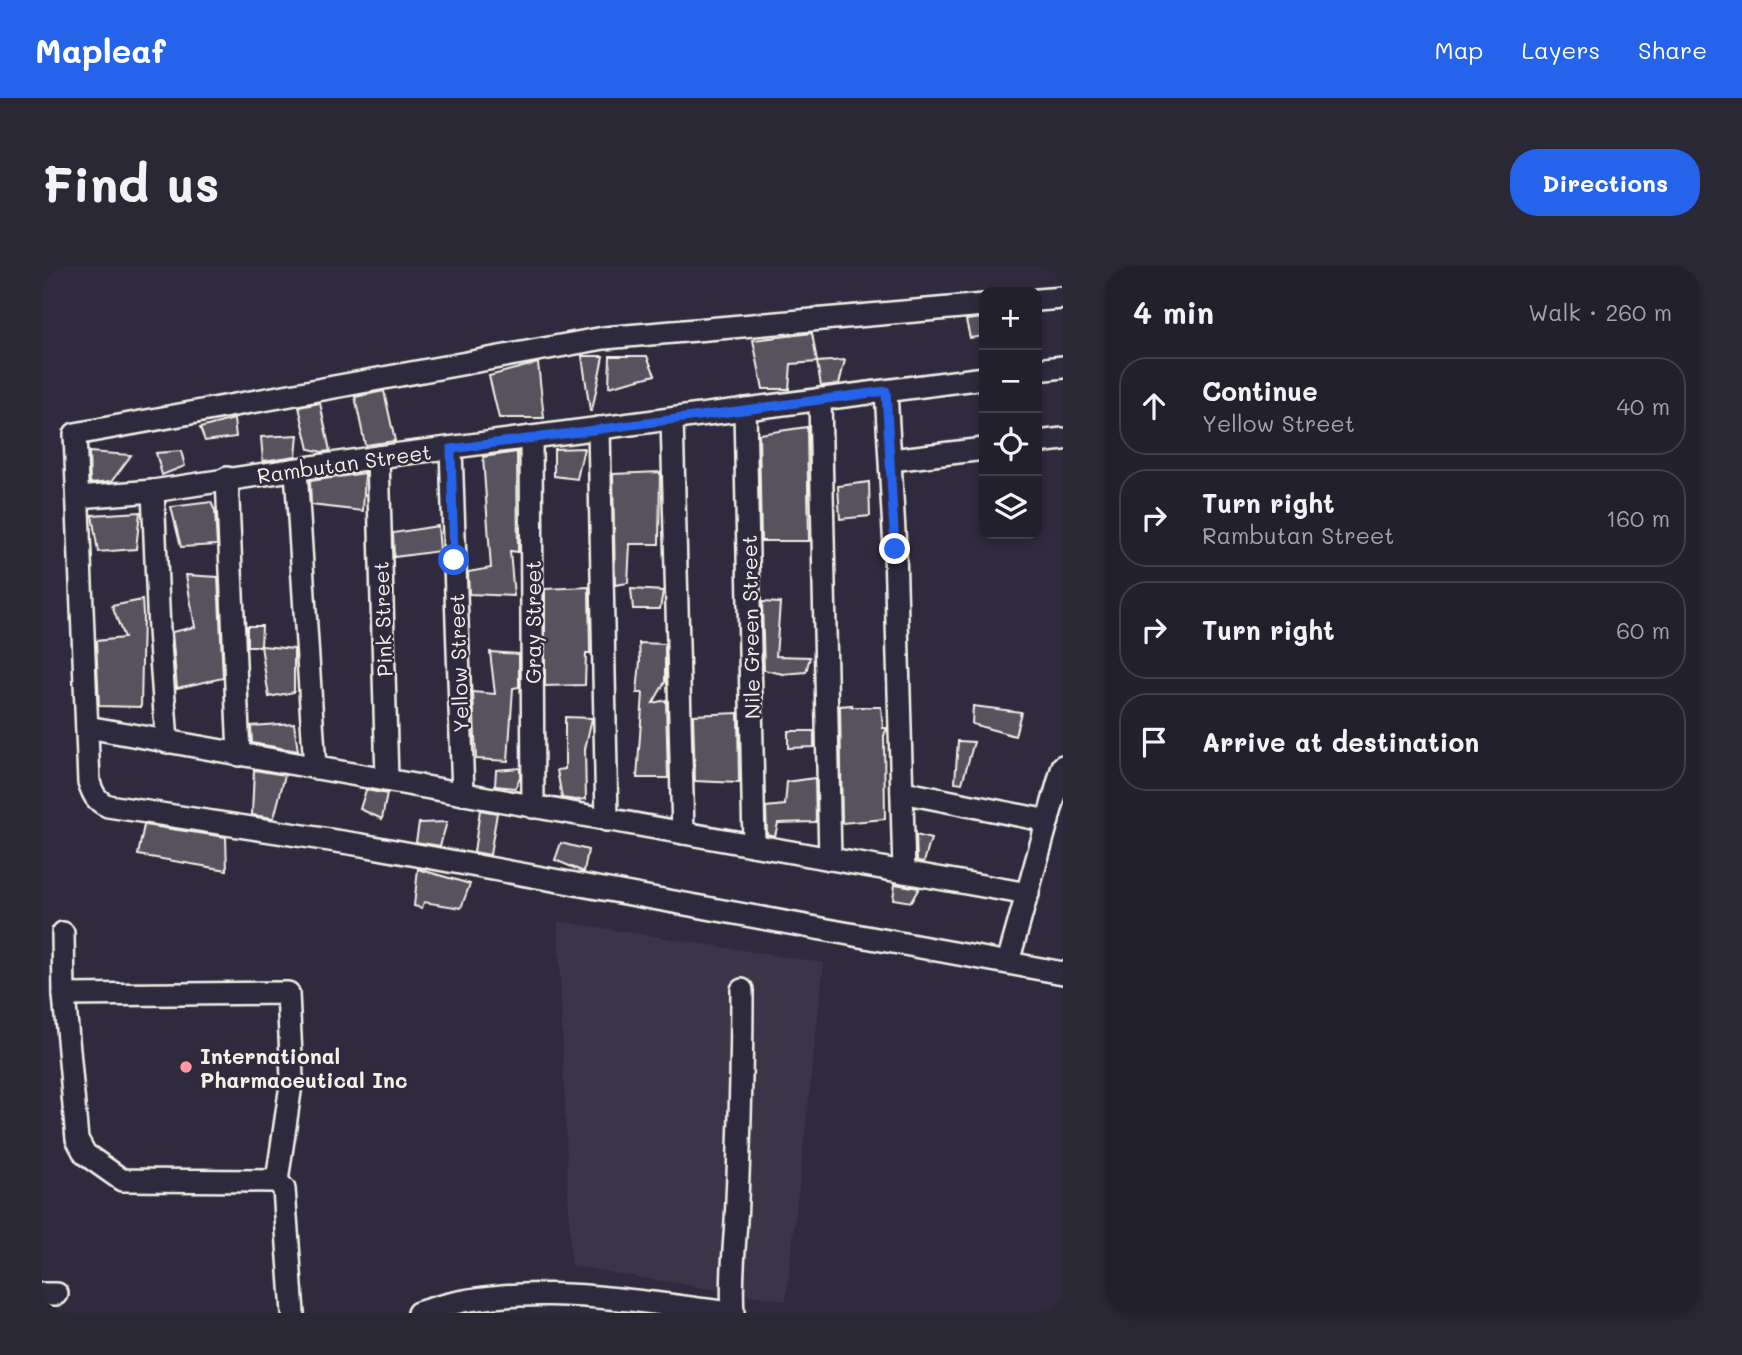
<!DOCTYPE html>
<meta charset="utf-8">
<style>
:root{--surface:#23202e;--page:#2b2836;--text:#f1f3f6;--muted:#a3a3aa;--line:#403e4a;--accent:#2563eb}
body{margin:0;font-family:Mali,sans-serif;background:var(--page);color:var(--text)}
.controls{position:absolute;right:21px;top:21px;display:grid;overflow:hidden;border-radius:14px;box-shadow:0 4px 10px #0003}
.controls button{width:63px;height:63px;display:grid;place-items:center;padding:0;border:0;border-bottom:2px solid var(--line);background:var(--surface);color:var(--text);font:35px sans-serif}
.stop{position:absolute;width:21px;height:21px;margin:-16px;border:5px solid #2563eb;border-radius:50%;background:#fff}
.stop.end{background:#2563eb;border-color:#fff;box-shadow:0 2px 7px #0008}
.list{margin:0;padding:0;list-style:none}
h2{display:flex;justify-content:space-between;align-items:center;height:91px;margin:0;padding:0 28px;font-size:30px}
h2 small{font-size:23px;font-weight:400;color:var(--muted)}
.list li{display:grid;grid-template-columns:46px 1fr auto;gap:21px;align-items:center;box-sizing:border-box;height:98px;margin:0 14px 14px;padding:0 14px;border:2px solid var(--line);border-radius:28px}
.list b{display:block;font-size:26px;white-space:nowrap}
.list p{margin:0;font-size:23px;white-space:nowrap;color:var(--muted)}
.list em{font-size:23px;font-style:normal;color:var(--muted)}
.icon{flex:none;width:38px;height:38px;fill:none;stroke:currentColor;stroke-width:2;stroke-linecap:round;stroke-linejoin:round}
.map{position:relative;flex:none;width:1021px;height:1047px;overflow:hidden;border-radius:28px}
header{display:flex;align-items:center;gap:42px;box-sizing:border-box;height:98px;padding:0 35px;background:var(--accent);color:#fff}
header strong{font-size:33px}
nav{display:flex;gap:38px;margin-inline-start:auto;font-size:24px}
.intro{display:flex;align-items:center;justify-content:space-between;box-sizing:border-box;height:168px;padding:0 42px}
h1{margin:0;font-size:49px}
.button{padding:18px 32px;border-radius:28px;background:var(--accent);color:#fff;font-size:24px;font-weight:700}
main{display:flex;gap:42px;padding:0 42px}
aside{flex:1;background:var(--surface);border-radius:28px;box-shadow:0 4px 10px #0003}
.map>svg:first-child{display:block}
.built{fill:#3b3647}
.building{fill:#56525f;stroke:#f4f1e8;stroke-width:2}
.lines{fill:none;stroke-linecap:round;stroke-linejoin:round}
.minor-casing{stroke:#f4f1e8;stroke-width:26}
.minor{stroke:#2f2a3d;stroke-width:21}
.route{stroke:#2563eb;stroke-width:9}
.poi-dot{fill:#ff9aa2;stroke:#2f2a3d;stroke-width:2.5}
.labels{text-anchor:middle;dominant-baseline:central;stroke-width:5;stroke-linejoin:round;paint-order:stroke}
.street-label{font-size:21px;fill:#f4f1e8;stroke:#2f2a3d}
.poi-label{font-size:21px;font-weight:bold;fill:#f4f1e8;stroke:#2f2a3d;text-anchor:start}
</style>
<header>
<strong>Mapleaf</strong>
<nav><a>Map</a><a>Layers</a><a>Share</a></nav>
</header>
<div class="intro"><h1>Find us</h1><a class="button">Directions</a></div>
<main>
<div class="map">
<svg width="1021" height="1047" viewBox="0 0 1021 1047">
<rect width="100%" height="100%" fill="#2f2a3d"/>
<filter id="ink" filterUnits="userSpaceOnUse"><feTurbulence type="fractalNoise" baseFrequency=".0143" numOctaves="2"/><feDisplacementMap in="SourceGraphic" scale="14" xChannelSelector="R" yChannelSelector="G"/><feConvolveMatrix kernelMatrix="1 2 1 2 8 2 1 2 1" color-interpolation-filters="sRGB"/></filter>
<g filter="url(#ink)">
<path class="built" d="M 516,655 L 782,697 L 744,1035 L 529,1000 Z"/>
<g class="building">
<path d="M 942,52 L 942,70 L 928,72 L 924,54 Z"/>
<path d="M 770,67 L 775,96 L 749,98 L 747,123 L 721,123 L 711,74 Z"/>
<path d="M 540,90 L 561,90 L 550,145 L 548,145 Z"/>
<path d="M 568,90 L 605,90 L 613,109 L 567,121 Z"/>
<path d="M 803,94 L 797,118 L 779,120 L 775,96 Z"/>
<path d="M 496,97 L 502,152 L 457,152 L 447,110 Z"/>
<path d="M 342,125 L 353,175 L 323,179 L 313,131 Z"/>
<path d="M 278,137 L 288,185 L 280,186 L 267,183 L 257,141 Z"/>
<path d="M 192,153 L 194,171 L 163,175 L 158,162 Z"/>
<path d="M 765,161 L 767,275 L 719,275 L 717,168 Z"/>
<path d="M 256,169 L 254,190 L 221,195 L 219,171 Z"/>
<path d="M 542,182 L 535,213 L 512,210 L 512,183 Z"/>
<path d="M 139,185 L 143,200 L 120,209 L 114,187 Z"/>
<path d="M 47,186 L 89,189 L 70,215 L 48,217 Z"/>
<path d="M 475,186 L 476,286 L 468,285 L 472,330 L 427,328 L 426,306 L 449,302 L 441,191 Z"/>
<path d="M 618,206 L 617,278 L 588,278 L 586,317 L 573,319 L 571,208 Z"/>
<path d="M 323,207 L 321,245 L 269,239 L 268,215 Z"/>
<path d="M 827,216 L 828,250 L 798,253 L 796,220 Z"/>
<path d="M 169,236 L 173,245 L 175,279 L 139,281 L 129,241 Z"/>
<path d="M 98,246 L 94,283 L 56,286 L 50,249 Z"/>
<path d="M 396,260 L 398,285 L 352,291 L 351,267 Z"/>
<path d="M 144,309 L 176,311 L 181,412 L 135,422 L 130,366 L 153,361 Z"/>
<path d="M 547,321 L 548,387 L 544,387 L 543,419 L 503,420 L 503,323 Z"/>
<path d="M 589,323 L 621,325 L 618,343 L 591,343 Z"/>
<path d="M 100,334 L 101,348 L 99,441 L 57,440 L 54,375 L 82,372 L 70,340 Z"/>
<path d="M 720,336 L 738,337 L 734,390 L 768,391 L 764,406 L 741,408 L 722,404 Z"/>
<path d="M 205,360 L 220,360 L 219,380 L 205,380 Z"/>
<path d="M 597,377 L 623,378 L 623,416 L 611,437 L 624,434 L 626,512 L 595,512 L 601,427 L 595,427 L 598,395 Z"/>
<path d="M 219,380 L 252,383 L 252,426 L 227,431 Z"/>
<path d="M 448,386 L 477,388 L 477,421 L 471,422 L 466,495 L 434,493 L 431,426 L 453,428 Z"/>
<path d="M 810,439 L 809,441 L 839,441 L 841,462 L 845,462 L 842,470 L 843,553 L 800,557 L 798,440 Z"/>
<path d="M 931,440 L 979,446 L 973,470 L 930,458 Z"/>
<path d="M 696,447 L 697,517 L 653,515 L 651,449 Z"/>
<path d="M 523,451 L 550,452 L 543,483 L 544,533 L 534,534 L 520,532 L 515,504 L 523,503 Z"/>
<path d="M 252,457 L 256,485 L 210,477 L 209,460 Z"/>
<path d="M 746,465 L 772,465 L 772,481 L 746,482 Z"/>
<path d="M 916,475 L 932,476 L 920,517 L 913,516 Z"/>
<path d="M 478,502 L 478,512 L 473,522 L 453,520 L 454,504 Z"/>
<path d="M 212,504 L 243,509 L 232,552 L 210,549 Z"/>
<path d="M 773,512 L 774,556 L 736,557 L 733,570 L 725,568 L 724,541 L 743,539 L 745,516 Z"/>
<path d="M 324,524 L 345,528 L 340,553 L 318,543 Z"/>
<path d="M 438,544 L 455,547 L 448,589 L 432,586 Z"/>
<path d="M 405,556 L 398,580 L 374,576 L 377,557 Z"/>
<path d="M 102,559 L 184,571 L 185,604 L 96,589 Z"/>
<path d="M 874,569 L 889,573 L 882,596 L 875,595 Z"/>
<path d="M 519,577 L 546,584 L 542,606 L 513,594 Z"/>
<path d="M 376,603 L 428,618 L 419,642 L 382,636 L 380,642 L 372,640 Z"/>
<path d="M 853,618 L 877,622 L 869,636 L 851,633 Z"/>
</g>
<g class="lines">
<defs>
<g id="minor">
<path d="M 995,34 L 1021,32"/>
<path d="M 942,39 L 562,72 L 33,168 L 47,516 C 51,528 54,535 66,540 L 320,579 L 1021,707"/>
<path d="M 995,104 L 1021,101"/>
<path d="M 844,125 L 853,283 L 862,606"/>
<path d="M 778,133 L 788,593"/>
<path d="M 703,143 L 712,579"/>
<path d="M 630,153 L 641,567"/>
<path d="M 557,162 L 565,554"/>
<path d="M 489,171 L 491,541"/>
<path d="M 995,176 L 1021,173"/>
<path d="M 409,183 L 421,528"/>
<path d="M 336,191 L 345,514"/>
<path d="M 849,194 L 942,183"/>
<path d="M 254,204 L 273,502"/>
<path d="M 185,212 L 197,489"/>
<path d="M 111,225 L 117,364 L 125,476"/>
<path d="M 36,231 L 111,225 L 336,191 L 942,112"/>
<path d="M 45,461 L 986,628"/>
<path d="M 860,526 L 1006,555"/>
<path d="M 21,667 L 22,729 L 35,873 L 43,888 L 80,914 L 235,915 L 242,923 L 251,1047"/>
<path d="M 966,696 L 1021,500"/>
<path d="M 22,729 L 246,727 L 250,812 L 235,915"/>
<path d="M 0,1028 L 15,1028"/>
<path d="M 376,1047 C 477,1012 587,1035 690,1047"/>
<path d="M 691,1047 C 688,1009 694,972 695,934 C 698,864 700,794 700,724"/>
</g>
</defs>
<use href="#minor" class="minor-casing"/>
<use href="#minor" class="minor"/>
</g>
</g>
<g class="lines" filter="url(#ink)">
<path class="route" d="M 412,294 L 409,183 L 844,125 L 853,283"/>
</g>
<circle class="poi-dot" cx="144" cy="801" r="7"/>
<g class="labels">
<g class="street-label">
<text transform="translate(302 197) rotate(-8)">Rambutan Street</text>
<text transform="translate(340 353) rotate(-92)">Pink Street</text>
<text transform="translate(490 356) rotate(-90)">Gray Street</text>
<text transform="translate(708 361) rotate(-91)">Nile Green Street</text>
<text transform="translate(416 397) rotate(-92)">Yellow Street</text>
</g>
<g class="poi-label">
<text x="158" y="789">International<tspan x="158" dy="24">Pharmaceutical Inc</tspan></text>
</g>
</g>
</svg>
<div class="controls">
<button>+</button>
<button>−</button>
<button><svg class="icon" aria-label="locate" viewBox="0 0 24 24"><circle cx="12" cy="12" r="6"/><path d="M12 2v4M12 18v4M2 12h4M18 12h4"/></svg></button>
<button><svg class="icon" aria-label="layers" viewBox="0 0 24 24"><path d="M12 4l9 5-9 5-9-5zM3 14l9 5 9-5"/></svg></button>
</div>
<div class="stop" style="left:412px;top:294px"></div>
<div class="stop end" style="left:853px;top:283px"></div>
</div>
<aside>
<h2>4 min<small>Walk · 260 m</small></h2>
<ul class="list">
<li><svg class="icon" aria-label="ahead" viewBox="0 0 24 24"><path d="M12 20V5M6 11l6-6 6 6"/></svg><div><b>Continue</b><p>Yellow Street</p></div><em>40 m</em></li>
<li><svg class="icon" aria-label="right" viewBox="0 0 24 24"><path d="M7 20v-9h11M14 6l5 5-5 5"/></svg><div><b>Turn right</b><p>Rambutan Street</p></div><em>160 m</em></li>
<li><svg class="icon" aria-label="right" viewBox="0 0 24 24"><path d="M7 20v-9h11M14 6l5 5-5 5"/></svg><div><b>Turn right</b></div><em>60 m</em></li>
<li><svg class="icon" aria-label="arrive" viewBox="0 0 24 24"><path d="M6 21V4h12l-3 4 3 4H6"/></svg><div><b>Arrive at destination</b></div></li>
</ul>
</aside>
</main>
